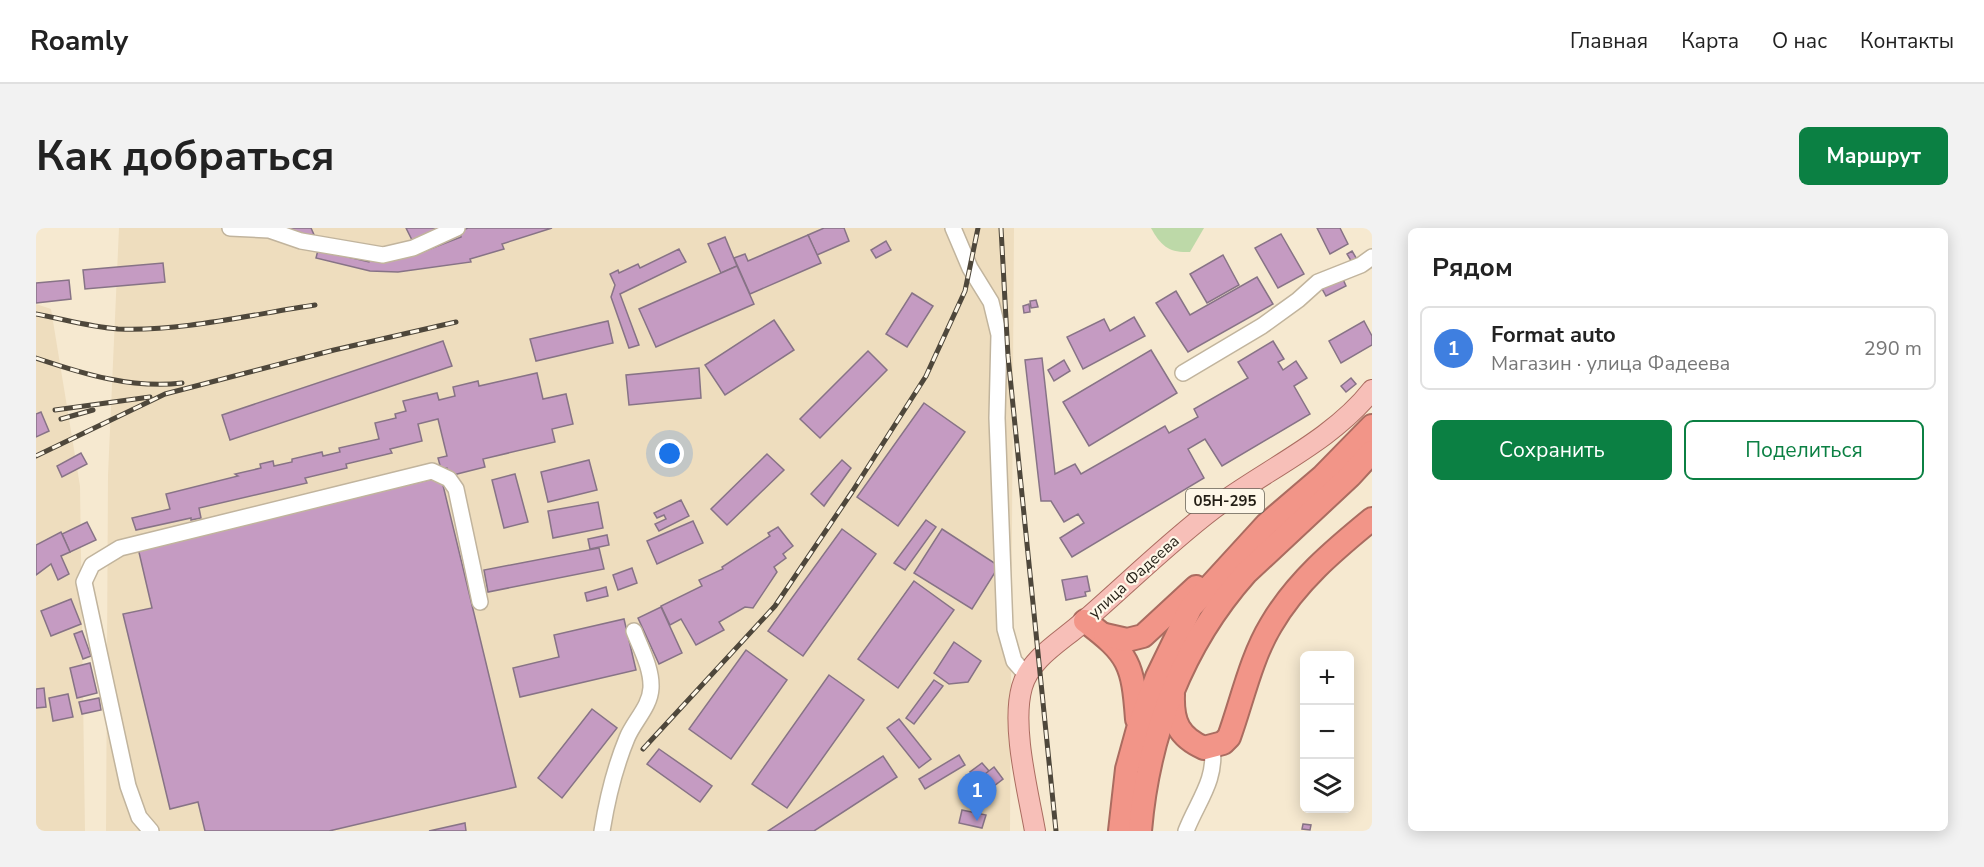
<!DOCTYPE html>
<html lang="ru">
<meta charset="utf-8">
<style>
:root{--surface:#fff;--page:#f2f2f2;--text:#222;--muted:#767676;--line:#e0e0e0;--accent:#0b8043}
body{margin:0;font-family:"Nunito Sans",sans-serif;background:var(--page);color:var(--text)}
.controls{position:absolute;right:18px;bottom:18px;display:grid;overflow:hidden;border-radius:9px;box-shadow:0 3px 15px #0003}
.controls button{width:54px;height:54px;display:grid;place-items:center;padding:0;border:0;border-bottom:2px solid var(--line);background:var(--surface);color:var(--text);font:30px sans-serif}
.you{position:absolute;left:634px;top:226px;width:21px;height:21px;margin:-15px;border:4px solid #fff;border-radius:50%;background:#1a73e8;box-shadow:0 0 0 9px #1a73e833}
.badge{display:grid;place-items:center;width:39px;height:39px;border-radius:50%;background:var(--accent);color:#fff;font-size:20px;font-weight:700}
.pin{position:absolute;translate:-50% -50px;filter:drop-shadow(0 2px 3px #0008)}
.pin::after{content:'';position:absolute;top:32px;width:21px;height:18px;background:inherit;clip-path:polygon(0 0,100% 0,50% 100%)}
.list{margin:0;padding:0;list-style:none}
h2{display:flex;justify-content:space-between;align-items:center;height:78px;margin:0;padding:0 24px;font-size:26px}
h2 small{font-size:20px;font-weight:400;color:var(--muted)}
.list li{display:grid;grid-template-columns:39px 1fr auto;gap:18px;align-items:center;box-sizing:border-box;height:84px;margin:0 12px 12px;padding:0 12px;border:2px solid var(--line);border-radius:9px}
.list b{display:block;font-size:22px;white-space:nowrap}
.list p{margin:0;font-size:20px;white-space:nowrap;color:var(--muted)}
.list em{font-size:20px;font-style:normal;color:var(--muted)}
.actions{display:flex;gap:12px;padding:18px 24px}
.actions a{flex:1;padding:14px 0;border:2px solid var(--accent);border-radius:9px;text-align:center;font-size:21px;color:var(--accent)}
.actions .main{background:var(--accent);color:#fff}
.icon{flex:none;width:33px;height:33px;fill:none;stroke:currentColor;stroke-width:2;stroke-linecap:round;stroke-linejoin:round}
.map{position:relative;flex:none;width:1336px;height:603px;overflow:hidden;border-radius:9px}
header{display:flex;align-items:center;gap:36px;box-sizing:border-box;height:84px;padding:0 30px;background:var(--surface);border-bottom:2px solid var(--line)}
header strong{font-size:28px}
nav{display:flex;gap:33px;margin-inline-start:auto;font-size:21px}
.intro{display:flex;align-items:center;justify-content:space-between;box-sizing:border-box;height:144px;padding:0 36px}
h1{margin:0;font-size:42px}
.button{padding:15px 27px;border-radius:9px;background:var(--accent);color:#fff;font-size:21px;font-weight:700}
main{display:flex;gap:36px;padding:0 36px}
aside{flex:1;background:var(--surface);border-radius:9px;box-shadow:0 3px 15px #0003}
.map>svg:first-child{display:block}
.built{fill:#eeddbe}
.green{fill:#bdd9a8}
.building{fill:#c59bc2;stroke:#877386;stroke-width:1.5}
.lines{fill:none;stroke-linecap:round;stroke-linejoin:round}
.minor-casing{stroke:#c1b49d;stroke-width:18}
.major-casing{stroke:#aa6c60;stroke-width:22}
.highway-casing{stroke:#aa6c60;stroke-width:26}
.minor{stroke:#fff;stroke-width:15}
.major{stroke:#f7bfb8;stroke-width:20}
.highway{stroke:#f29588;stroke-width:22}
.rail-casing{stroke:#4e473b;stroke-width:5}
.rail{stroke:#fef7e8;stroke-width:3;stroke-dasharray:9;stroke-linecap:butt}
.labels{text-anchor:middle;dominant-baseline:central;stroke-width:4.5;stroke-linejoin:round;paint-order:stroke}
.shield{fill:#fef7e8;stroke:#656055;stroke-width:1.5}
.shield-label{font-size:15px;font-weight:bold;fill:#241f16}
.street-label{font-size:16px;fill:#241f16;stroke:#fef7e8}
</style>
<header>
<strong>Roamly</strong>
<nav><a>Главная</a><a>Карта</a><a>О нас</a><a>Контакты</a></nav>
</header>
<div class="intro"><h1>Как добраться</h1><a class="button">Маршрут</a></div>
<main>
<div class="map">
<svg width="1336" height="603" viewBox="0 0 1336 603">
<rect width="100%" height="100%" fill="#f6e9d0"/>
<g class="built">
<path d="M 83,0 L 978,0 L 974,603 L 70,603 L 72,247 Z"/>
<path d="M 0,76 L 15,81 L 44,258 L 49,603 L 0,603 Z"/>
</g>
<path class="green" d="M 1115,0 L 1168,0 L 1154,24 C 1133,25 1125,18 1115,0 Z"/>
<g class="building">
<path d="M 243,0 L 275,0 L 279,9 Z"/>
<path d="M 370,0 L 405,0 L 377,14 Z"/>
<path d="M 432,0 L 516,0 L 466,16 L 468,21 L 434,31 L 435,34 L 362,44 L 334,43 L 280,30 L 282,22 L 333,34 L 334,32 L 352,33 L 376,28 L 425,9 L 424,3 Z"/>
<path d="M 788,0 L 808,0 L 813,13 L 781,27 L 772,7 Z"/>
<path d="M 1281,0 L 1304,0 L 1312,16 L 1294,26 Z"/>
<path d="M 1245,6 L 1268,46 L 1242,60 L 1219,20 Z"/>
<path d="M 772,7 L 785,35 L 714,66 L 698,30 L 709,26 L 712,33 Z"/>
<path d="M 689,9 L 701,38 L 685,45 L 672,16 Z"/>
<path d="M 850,13 L 855,22 L 840,30 L 835,22 Z"/>
<path d="M 643,21 L 650,34 L 584,66 L 603,117 L 593,120 L 575,69 L 579,57 L 574,46 L 582,42 L 583,45 L 602,36 L 604,40 Z"/>
<path d="M 1316,23 L 1322,33 L 1317,36 L 1311,26 Z"/>
<path d="M 1187,27 L 1203,57 L 1171,75 L 1154,46 Z"/>
<path d="M 127,35 L 129,54 L 49,61 L 47,42 Z"/>
<path d="M 701,38 L 718,76 L 620,119 L 603,81 Z"/>
<path d="M 1221,49 L 1237,76 L 1152,124 L 1120,75 L 1140,63 L 1154,87 Z"/>
<path d="M 1306,49 L 1310,58 L 1290,68 L 1285,59 Z"/>
<path d="M 33,52 L 35,71 L 0,75 L 0,55 Z"/>
<path d="M 876,65 L 897,78 L 871,119 L 850,106 Z"/>
<path d="M 1000,72 L 1002,79 L 995,80 L 994,73 Z"/>
<path d="M 993,76 L 994,84 L 988,85 L 987,78 Z"/>
<path d="M 1098,89 L 1109,108 L 1047,141 L 1031,109 L 1068,91 L 1074,103 Z"/>
<path d="M 738,92 L 758,122 L 689,167 L 669,137 Z"/>
<path d="M 572,93 L 577,115 L 500,133 L 494,111 Z"/>
<path d="M 1328,93 L 1336,108 L 1336,117 L 1305,135 L 1293,113 Z"/>
<path d="M 407,113 L 416,138 L 194,212 L 186,187 Z"/>
<path d="M 1237,113 L 1248,131 L 1242,134 L 1247,142 L 1260,133 L 1271,150 L 1258,158 L 1274,186 L 1186,238 L 1169,211 L 1152,221 L 1168,250 L 1036,329 L 1024,310 L 1048,295 L 1042,286 L 1028,294 L 1015,273 L 1005,273 L 989,132 L 1006,130 L 1019,246 L 1039,236 L 1045,246 L 1129,198 L 1133,205 L 1162,189 L 1158,181 L 1212,150 L 1202,134 Z"/>
<path d="M 1115,122 L 1141,165 L 1053,218 L 1027,174 Z"/>
<path d="M 832,123 L 851,142 L 784,210 L 764,191 Z"/>
<path d="M 1028,132 L 1034,143 L 1018,153 L 1012,142 Z"/>
<path d="M 663,140 L 665,170 L 593,177 L 590,147 Z"/>
<path d="M 501,145 L 507,171 L 530,166 L 537,196 L 516,201 L 519,214 L 447,231 L 449,239 L 413,248 L 411,240 L 405,241 L 402,230 L 411,228 L 402,191 L 382,196 L 386,213 L 354,221 L 356,225 L 310,236 L 311,240 L 269,250 L 271,255 L 163,280 L 165,290 L 155,292 L 155,290 L 100,302 L 96,290 L 134,281 L 130,266 L 202,248 L 199,246 L 225,240 L 224,236 L 237,233 L 238,238 L 256,234 L 256,231 L 286,224 L 287,228 L 304,224 L 303,220 L 343,211 L 339,195 L 360,190 L 359,186 L 370,183 L 367,173 L 401,165 L 403,172 L 419,168 L 417,159 L 442,153 L 443,158 Z"/>
<path d="M 1315,150 L 1320,156 L 1310,164 L 1305,158 Z"/>
<path d="M 888,175 L 929,204 L 862,298 L 821,269 Z"/>
<path d="M 5,184 L 13,203 L 0,209 L 0,186 Z"/>
<path d="M 45,225 L 51,236 L 26,249 L 21,238 Z"/>
<path d="M 731,226 L 748,242 L 691,297 L 675,281 Z"/>
<path d="M 553,232 L 561,262 L 512,274 L 505,244 Z"/>
<path d="M 806,232 L 815,240 L 788,278 L 775,266 Z"/>
<path d="M 479,246 L 492,294 L 468,300 L 456,252 Z"/>
<path d="M 405,249 L 480,559 L 293,603 L 169,603 L 162,574 L 134,581 L 87,386 L 116,380 L 102,320 Z"/>
<path d="M 645,272 L 653,288 L 623,303 L 619,296 L 630,291 L 628,287 L 621,290 L 618,285 Z"/>
<path d="M 562,274 L 567,300 L 517,310 L 512,283 Z"/>
<path d="M 890,292 L 900,299 L 869,342 L 858,335 Z"/>
<path d="M 657,293 L 667,315 L 621,336 L 611,313 Z"/>
<path d="M 51,294 L 60,312 L 34,324 L 26,306 Z"/>
<path d="M 742,299 L 757,318 L 747,326 L 750,330 L 738,339 L 741,344 L 717,380 L 709,379 L 683,394 L 688,402 L 660,417 L 645,391 L 634,397 L 625,378 L 666,358 L 663,352 L 687,341 L 686,339 L 734,308 L 732,305 Z"/>
<path d="M 806,301 L 840,326 L 767,428 L 732,403 Z"/>
<path d="M 906,301 L 963,338 L 936,381 L 878,345 Z"/>
<path d="M 25,304 L 34,324 L 25,328 L 33,346 L 22,352 L 15,336 L 0,347 L 0,317 Z"/>
<path d="M 571,307 L 573,317 L 554,321 L 552,311 Z"/>
<path d="M 563,320 L 568,341 L 452,364 L 448,342 Z"/>
<path d="M 596,340 L 601,355 L 582,362 L 577,347 Z"/>
<path d="M 1051,348 L 1054,363 L 1049,364 L 1050,368 L 1030,372 L 1026,352 Z"/>
<path d="M 878,353 L 918,382 L 862,460 L 822,431 Z"/>
<path d="M 570,359 L 572,368 L 551,373 L 549,365 Z"/>
<path d="M 35,371 L 45,396 L 15,408 L 5,383 Z"/>
<path d="M 625,379 L 646,425 L 623,436 L 602,390 Z"/>
<path d="M 588,391 L 600,442 L 484,469 L 477,440 L 523,429 L 518,407 Z"/>
<path d="M 46,403 L 55,428 L 47,431 L 38,406 Z"/>
<path d="M 918,414 L 945,433 L 932,454 L 913,456 L 898,445 Z"/>
<path d="M 710,422 L 751,452 L 695,531 L 653,501 Z"/>
<path d="M 54,435 L 61,465 L 41,470 L 34,440 Z"/>
<path d="M 793,447 L 828,472 L 751,580 L 716,556 Z"/>
<path d="M 898,452 L 907,458 L 878,496 L 870,490 Z"/>
<path d="M 8,460 L 10,479 L 0,480 L 0,461 Z"/>
<path d="M 32,466 L 37,489 L 17,493 L 13,470 Z"/>
<path d="M 63,470 L 65,482 L 46,486 L 43,474 Z"/>
<path d="M 556,481 L 581,500 L 526,570 L 502,550 Z"/>
<path d="M 863,491 L 895,531 L 883,540 L 851,500 Z"/>
<path d="M 623,521 L 676,558 L 664,574 L 611,536 Z"/>
<path d="M 923,527 L 929,537 L 889,561 L 883,551 Z"/>
<path d="M 847,528 L 861,549 L 778,603 L 732,603 Z"/>
<path d="M 946,535 L 953,543 L 941,553 L 934,544 Z"/>
<path d="M 958,539 L 967,551 L 945,568 L 935,557 Z"/>
<path d="M 926,582 L 950,587 L 946,600 L 923,595 Z"/>
<path d="M 429,595 L 430,603 L 393,603 Z"/>
<path d="M 1267,596 L 1275,597 L 1274,602 L 1266,601 Z"/>
</g>
<g class="lines">
<defs>
<g id="minor">
<path d="M 194,0 L 233,2 L 265,13 L 347,27 L 377,20 L 421,0"/>
<path d="M 917,0 L 934,40 L 955,74 L 963,107 L 961,190 L 969,401 L 978,433 L 991,448"/>
<path d="M 1147,145 L 1226,98 L 1262,72 L 1282,54 L 1325,37 L 1336,29"/>
<path d="M 115,603 L 103,589 L 92,558 L 48,354 L 56,337 L 84,320 L 396,243 L 413,251 L 420,261 L 444,374"/>
<path d="M 566,603 C 571,572 579,539 591,510 C 598,493 614,479 615,460 C 616,441 605,421 598,403"/>
<path d="M 1150,603 C 1161,574 1181,552 1176,519"/>
</g>
<path id="major" d="M 999,603 C 992,563 975,498 986,459 C 994,430 1026,413 1047,394 C 1091,356 1131,316 1177,281 C 1229,242 1296,213 1336,162"/>
<g id="highway">
<path d="M 1049,393 C 1093,426 1097,436 1101,491"/>
<path d="M 1069,407 L 1091,412 L 1107,408 L 1160,359"/>
<path d="M 1137,467 C 1136,494 1143,509 1168,520 L 1187,515 L 1193,509 C 1206,473 1215,430 1235,397 C 1260,354 1298,322 1336,291"/>
<path d="M 1084,603 L 1091,541 L 1102,501 L 1121,449 L 1155,379 L 1231,296 L 1287,248 L 1336,198"/>
<path d="M 1104,603 C 1112,507 1146,417 1210,345 L 1314,248 L 1336,224"/>
</g>
</defs>
<use href="#minor" class="minor-casing"/>
<use href="#major" class="major-casing"/>
<use href="#highway" class="highway-casing"/>
<use href="#minor" class="minor"/>
<use href="#major" class="major"/>
<use href="#highway" class="highway"/>
<defs>
<g id="rail">
<path d="M 965,0 L 972,128 L 1020,603"/>
<path d="M 0,86 C 27,91 55,99 82,101 C 143,104 218,86 279,77"/>
<path d="M 0,130 C 48,146 96,161 146,155"/>
<path d="M 19,182 L 114,169"/>
<path d="M 25,191 L 57,182"/>
<path d="M 0,228 L 129,166 L 298,122 L 420,94"/>
<path d="M 607,521 L 739,378 L 816,264 L 890,148 L 929,63 L 942,0"/>
</g>
</defs>
<use href="#rail" class="rail-casing"/>
<use href="#rail" class="rail"/>
</g>
<g class="labels">
<rect class="shield" x="1150" y="261" width="78" height="24" rx="4.5"/>
<g class="shield-label">
<text x="1189" y="273">05Н-295</text>
</g>
<g class="street-label">
<text transform="translate(1098 349) rotate(-42)">улица Фадеева</text>
</g>
</g>
</svg>
<div class="controls">
<button>+</button>
<button>−</button>
<button><svg class="icon" aria-label="layers" viewBox="0 0 24 24"><path d="M12 4l9 5-9 5-9-5zM3 14l9 5 9-5"/></svg></button>
</div>
<div class="you"></div>
<div class="pin badge" style="left:941px;top:593px;background:#3f7fe0">1</div>
</div>
<aside>
<h2>Рядом<small></small></h2>
<ul class="list">
<li><span class="badge" style="background:#3f7fe0">1</span><div><b>Format auto</b><p>Магазин · улица Фадеева</p></div><em>290 m</em></li>
</ul>
<div class="actions"><a class="main">Сохранить</a><a>Поделиться</a></div>
</aside>
</main>
